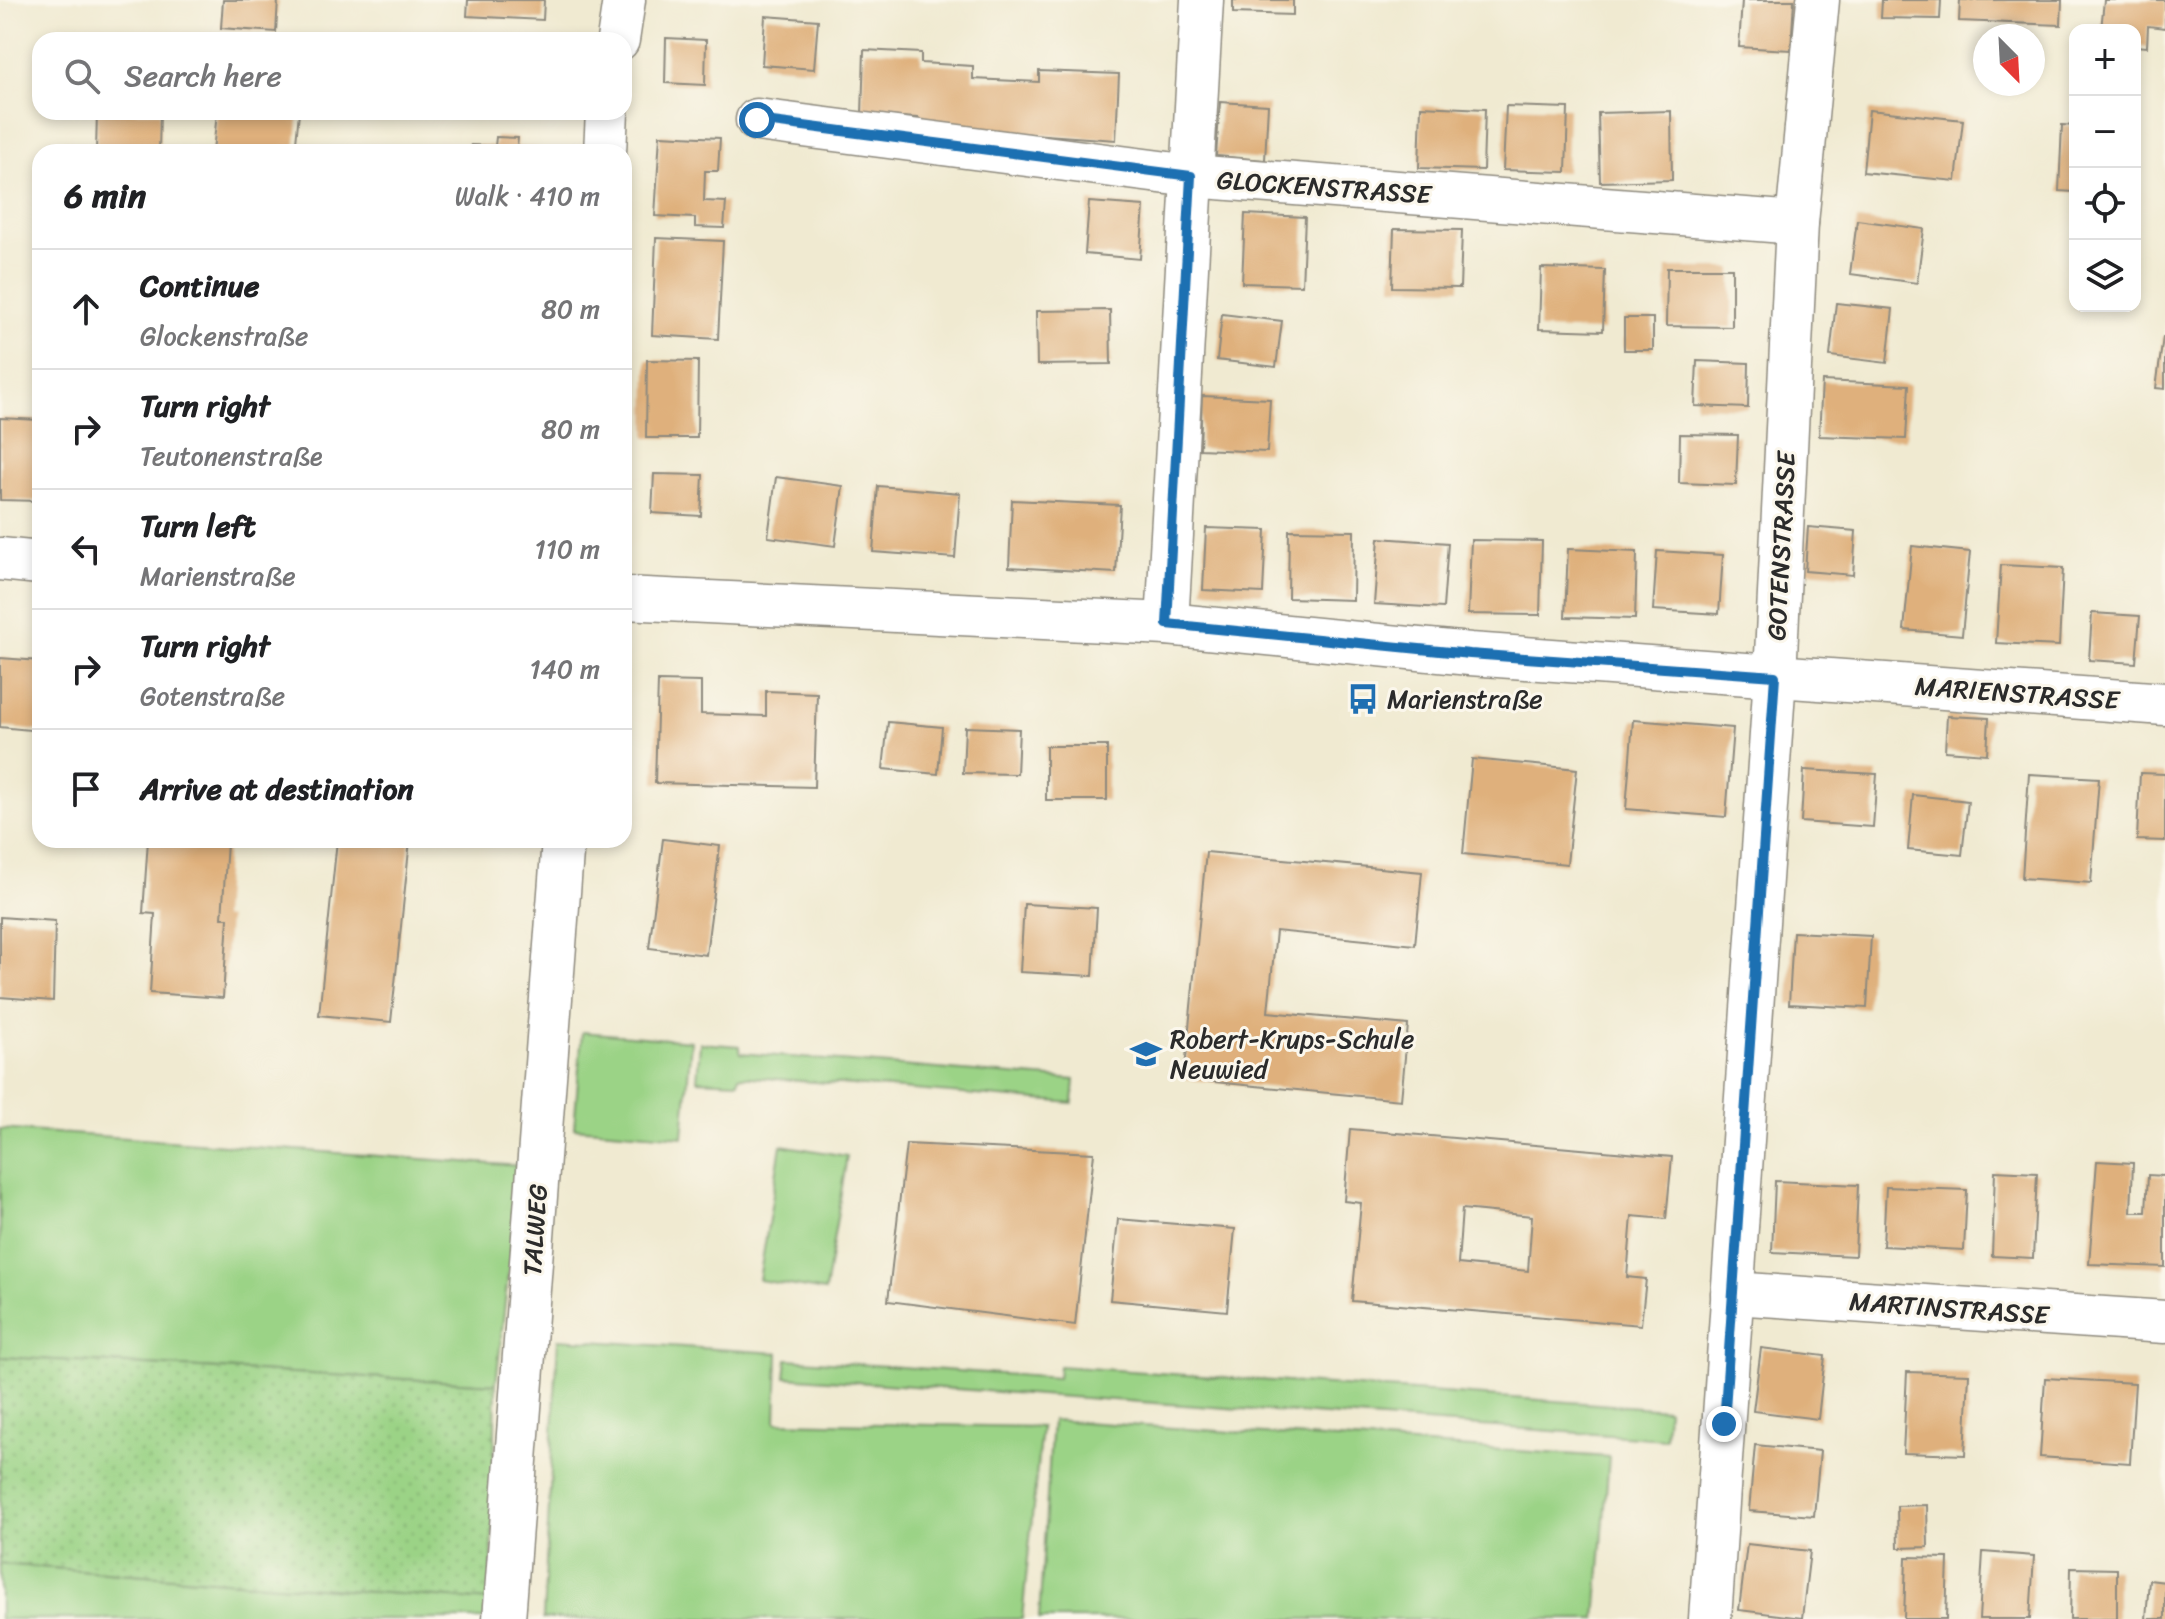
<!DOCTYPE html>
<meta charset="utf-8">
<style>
:root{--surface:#fff;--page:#f2f2f2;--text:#202124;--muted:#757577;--line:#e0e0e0}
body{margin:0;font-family:Sriracha,sans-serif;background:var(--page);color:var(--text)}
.controls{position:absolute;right:24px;top:24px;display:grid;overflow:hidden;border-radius:16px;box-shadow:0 4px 12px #0003}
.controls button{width:72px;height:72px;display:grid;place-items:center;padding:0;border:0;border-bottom:2px solid var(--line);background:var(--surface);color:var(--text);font:40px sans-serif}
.compass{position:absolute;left:1973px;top:24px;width:72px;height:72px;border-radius:50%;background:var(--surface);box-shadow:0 4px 12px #0003;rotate:156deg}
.stop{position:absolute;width:24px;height:24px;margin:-18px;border:6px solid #1f6fb2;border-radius:50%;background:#fff}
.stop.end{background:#1f6fb2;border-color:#fff;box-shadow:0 2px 8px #0008}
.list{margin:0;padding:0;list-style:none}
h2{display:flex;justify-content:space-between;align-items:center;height:104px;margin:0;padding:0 32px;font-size:34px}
h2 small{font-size:26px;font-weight:400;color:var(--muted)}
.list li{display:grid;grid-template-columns:52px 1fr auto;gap:24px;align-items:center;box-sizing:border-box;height:120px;padding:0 32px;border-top:2px solid var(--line)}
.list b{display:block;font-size:30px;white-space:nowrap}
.list p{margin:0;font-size:26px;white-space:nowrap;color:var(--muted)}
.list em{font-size:26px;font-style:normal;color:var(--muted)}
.icon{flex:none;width:44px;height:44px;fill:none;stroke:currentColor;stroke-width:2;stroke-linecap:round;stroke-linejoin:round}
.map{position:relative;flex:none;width:2165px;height:1619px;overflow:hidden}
.search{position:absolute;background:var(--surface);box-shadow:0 4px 12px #0003;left:32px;top:32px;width:600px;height:88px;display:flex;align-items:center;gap:20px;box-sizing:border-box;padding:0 28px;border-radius:24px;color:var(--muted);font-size:30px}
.panel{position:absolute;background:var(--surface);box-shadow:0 4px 12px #0003;left:32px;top:144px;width:600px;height:704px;border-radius:24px}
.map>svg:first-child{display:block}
.grass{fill:#9bd386;stroke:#637f58;stroke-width:2}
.garden{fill:url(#garden-dots);stroke:#637f58;stroke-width:2}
.building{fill:#dfb07b;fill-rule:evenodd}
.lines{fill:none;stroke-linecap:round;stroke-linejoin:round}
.minor-casing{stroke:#8e8a7e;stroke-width:45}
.minor{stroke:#fff;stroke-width:42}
.route{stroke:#1f6fb2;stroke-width:10}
.labels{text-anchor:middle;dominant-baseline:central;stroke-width:6;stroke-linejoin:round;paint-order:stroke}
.street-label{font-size:26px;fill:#2b2b2b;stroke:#fbf7ec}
.poi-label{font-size:26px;fill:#2b2b2b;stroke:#fbf7ec;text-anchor:start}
</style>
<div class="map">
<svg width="2165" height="1619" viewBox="0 0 2165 1619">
<defs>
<pattern id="garden-dots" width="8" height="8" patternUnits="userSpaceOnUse" patternTransform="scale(2)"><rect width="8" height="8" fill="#9bd386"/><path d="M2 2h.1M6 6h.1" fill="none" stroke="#86b574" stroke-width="1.8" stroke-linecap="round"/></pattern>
</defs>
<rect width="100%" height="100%" fill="#fbf7ec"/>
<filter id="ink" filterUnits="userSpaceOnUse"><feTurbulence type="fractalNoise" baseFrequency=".0125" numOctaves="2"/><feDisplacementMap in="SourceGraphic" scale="16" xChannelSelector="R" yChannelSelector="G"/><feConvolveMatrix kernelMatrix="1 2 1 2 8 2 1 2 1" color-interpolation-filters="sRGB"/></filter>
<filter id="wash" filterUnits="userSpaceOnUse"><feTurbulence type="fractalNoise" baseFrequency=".006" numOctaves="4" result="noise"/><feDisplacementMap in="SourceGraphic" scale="32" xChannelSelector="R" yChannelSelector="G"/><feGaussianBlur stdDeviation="1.8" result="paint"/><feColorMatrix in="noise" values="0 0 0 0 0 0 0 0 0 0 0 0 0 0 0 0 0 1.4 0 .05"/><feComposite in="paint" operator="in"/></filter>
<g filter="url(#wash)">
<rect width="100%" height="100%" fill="#f0ead1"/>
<g class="grass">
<path d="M 582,1032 L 691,1041 L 683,1137 L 574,1128 Z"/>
<path d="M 700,1043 L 740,1046 L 740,1053 L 1075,1080 L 1073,1103 L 739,1076 L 738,1082 L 697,1080 Z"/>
<path d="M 0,1129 L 520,1166 L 496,1384 L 0,1357 Z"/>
<path d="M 781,1145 L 847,1156 L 825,1291 L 759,1280 Z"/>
<path d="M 558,1339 L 778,1353 L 776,1422 L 1041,1427 L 1022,1619 L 543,1619 Z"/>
<path d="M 787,1359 L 1058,1378 L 1059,1366 L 1667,1409 L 1665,1439 L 785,1377 Z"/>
<path d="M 1052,1420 L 1609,1457 L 1596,1619 L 1039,1619 Z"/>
<path d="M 0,1564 L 491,1601 L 489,1619 L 0,1619 Z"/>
</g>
<path class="garden" d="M 0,1357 L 496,1384 L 491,1601 L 0,1564 Z"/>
<g id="blocks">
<g class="building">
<path d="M 223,0 L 278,0 L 276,32 L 221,28 Z"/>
<path d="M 468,0 L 544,0 L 543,20 L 467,16 Z"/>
<path d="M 1233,0 L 1293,0 L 1293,15 L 1233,13 Z"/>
<path d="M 1742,0 L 1794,0 L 1791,50 L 1739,47 Z"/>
<path d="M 1882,0 L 1941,0 L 1940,19 L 1881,18 Z"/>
<path d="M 1960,0 L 2062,0 L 2061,25 L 1959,21 Z"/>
<path d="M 2104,0 L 2165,0 L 2165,28 L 2148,26 L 2147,47 L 2135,46 L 2135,30 L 2101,30 Z"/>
<path d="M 765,16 L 818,20 L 814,69 L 762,65 Z"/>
<path d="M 666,38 L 706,40 L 705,85 L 665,83 Z"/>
<path d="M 864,50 L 921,53 L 921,63 L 973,66 L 973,79 L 1039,82 L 1039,71 L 1119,74 L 1116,140 L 918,126 L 918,118 L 862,115 Z"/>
<path d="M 1220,102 L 1268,105 L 1265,160 L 1216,156 Z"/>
<path d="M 1421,106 L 1485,109 L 1483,170 L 1419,168 Z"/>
<path d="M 1506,106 L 1568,108 L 1566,172 L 1503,170 Z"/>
<path d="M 1869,110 L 1963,120 L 1956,181 L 1863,172 Z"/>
<path d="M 1671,111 L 1672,180 L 1600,182 L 1598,113 Z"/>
<path d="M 97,112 L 160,112 L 159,152 L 96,152 Z"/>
<path d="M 217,112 L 299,112 L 295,152 L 213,152 Z"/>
<path d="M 2062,125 L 2075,126 L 2075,192 L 2059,191 Z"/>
<path d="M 660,135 L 720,138 L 718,171 L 705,171 L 704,201 L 726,202 L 724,228 L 695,227 L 695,218 L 655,216 Z"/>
<path d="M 496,137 L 518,138 L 517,147 L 539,148 L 539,152 L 470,152 L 471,145 L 495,146 Z"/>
<path d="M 1089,202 L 1144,206 L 1140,259 L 1085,254 Z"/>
<path d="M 1245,214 L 1305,217 L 1302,285 L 1242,283 Z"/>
<path d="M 1857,220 L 1924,229 L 1917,283 L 1850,274 Z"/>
<path d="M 1394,229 L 1462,230 L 1460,288 L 1392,287 Z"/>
<path d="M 656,238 L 723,241 L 718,339 L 652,335 Z"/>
<path d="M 1541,268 L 1605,270 L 1603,331 L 1539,329 Z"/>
<path d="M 1667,268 L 1732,268 L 1732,327 L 1666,326 Z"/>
<path d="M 1836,303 L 1893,309 L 1887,363 L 1830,356 Z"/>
<path d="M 1110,310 L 1111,364 L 1037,365 L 1036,311 Z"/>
<path d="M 1222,314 L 1282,321 L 1276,367 L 1217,360 Z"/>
<rect x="1624" y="318" width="29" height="32"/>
<path d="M 2163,337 L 2165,337 L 2165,389 L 2156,388 Z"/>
<path d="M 647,360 L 698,361 L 697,438 L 646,438 Z"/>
<path d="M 1697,361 L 1749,363 L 1748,408 L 1695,406 Z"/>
<path d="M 1822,381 L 1909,385 L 1906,439 L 1819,436 Z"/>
<path d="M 1202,396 L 1270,399 L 1267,452 L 1200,449 Z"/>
<path d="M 0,418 L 40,420 L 40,501 L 0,500 Z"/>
<path d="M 1680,434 L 1738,435 L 1736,485 L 1679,483 Z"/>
<path d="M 654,474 L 703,475 L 701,516 L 652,513 Z"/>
<path d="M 776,477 L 843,486 L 835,546 L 768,537 Z"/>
<path d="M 878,486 L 960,493 L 955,558 L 873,552 Z"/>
<path d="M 1012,500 L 1120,505 L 1116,573 L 1009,567 Z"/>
<path d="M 1808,527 L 1856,531 L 1853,575 L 1805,571 Z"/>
<path d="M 1206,528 L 1266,530 L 1263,593 L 1203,590 Z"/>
<path d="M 1289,530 L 1354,531 L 1353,600 L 1288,598 Z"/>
<path d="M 1379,538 L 1448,543 L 1443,608 L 1374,604 Z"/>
<path d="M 1471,540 L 1542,541 L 1540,615 L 1468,614 Z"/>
<path d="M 1912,546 L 1970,552 L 1962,635 L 1904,630 Z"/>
<path d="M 1568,549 L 1637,552 L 1635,619 L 1565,617 Z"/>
<path d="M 1657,551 L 1723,555 L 1719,614 L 1653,610 Z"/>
<path d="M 2001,565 L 2063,568 L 2059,646 L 1996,643 Z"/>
<path d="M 2092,613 L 2140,616 L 2136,663 L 2089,660 Z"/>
<path d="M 0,658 L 40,661 L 40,731 L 0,727 Z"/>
<path d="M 658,681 L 701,682 L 701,714 L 766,716 L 766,691 L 817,693 L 814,787 L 655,783 Z"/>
<path d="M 1947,716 L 1989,718 L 1987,754 L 1945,751 Z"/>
<path d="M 1633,720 L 1733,728 L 1726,817 L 1626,809 Z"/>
<path d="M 888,722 L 942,727 L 938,774 L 883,769 Z"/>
<path d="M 965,727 L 1019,729 L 1017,774 L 963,773 Z"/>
<rect x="1046" y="746" width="61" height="54"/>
<path d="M 1472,759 L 1577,769 L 1567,864 L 1463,854 Z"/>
<path d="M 1804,770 L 1877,774 L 1873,827 L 1801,822 Z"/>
<path d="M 2140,773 L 2165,774 L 2165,841 L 2137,840 Z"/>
<path d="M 2029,774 L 2099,778 L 2091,883 L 2022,878 Z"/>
<path d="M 1913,795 L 1968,801 L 1962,855 L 1908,850 Z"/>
<path d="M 663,839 L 720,846 L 706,955 L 649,948 Z"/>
<path d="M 148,840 L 217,840 L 227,843 L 222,918 L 228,918 L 223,998 L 150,993 L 155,914 L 143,913 Z"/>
<path d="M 337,840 L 410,840 L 391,1022 L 319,1015 Z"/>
<path d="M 1206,852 L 1422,872 L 1415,945 L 1276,931 L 1268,1012 L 1408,1025 L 1401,1100 L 1184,1079 Z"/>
<path d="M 1024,904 L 1097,908 L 1093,976 L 1020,972 Z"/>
<path d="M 0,917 L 55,921 L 53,1001 L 0,997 Z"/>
<path d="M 1793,932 L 1871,936 L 1867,1008 L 1789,1004 Z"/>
<path d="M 1350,1129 L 1672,1157 L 1666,1219 L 1632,1216 L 1627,1277 L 1646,1279 L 1641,1325 L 1352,1301 L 1361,1203 L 1344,1201 ZM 1462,1209 L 1532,1216 L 1528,1271 L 1458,1264 Z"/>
<path d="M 906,1144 L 1094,1153 L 1075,1325 L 888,1301 Z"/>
<path d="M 2097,1161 L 2133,1163 L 2131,1212 L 2146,1212 L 2148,1175 L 2165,1176 L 2165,1267 L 2089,1264 Z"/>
<path d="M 1995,1171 L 2037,1173 L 2033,1258 L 1992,1256 Z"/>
<path d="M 1775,1181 L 1858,1185 L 1855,1256 L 1772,1252 Z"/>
<path d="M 1886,1187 L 1967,1190 L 1964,1250 L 1883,1246 Z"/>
<path d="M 1118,1219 L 1235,1229 L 1227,1311 L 1110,1300 Z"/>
<path d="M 1761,1348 L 1825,1356 L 1818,1419 L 1753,1411 Z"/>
<path d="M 1907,1372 L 1969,1374 L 1965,1455 L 1903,1453 Z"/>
<path d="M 2045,1378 L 2135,1383 L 2130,1463 L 2040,1457 Z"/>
<path d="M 1755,1445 L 1820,1451 L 1814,1516 L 1749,1511 Z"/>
<path d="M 1927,1505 L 1928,1547 L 1898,1548 L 1897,1506 Z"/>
<path d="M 1747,1544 L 1810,1551 L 1802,1618 L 1739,1610 Z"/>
<path d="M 1983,1552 L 2034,1556 L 2030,1619 L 1979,1619 Z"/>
<path d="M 1906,1557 L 1948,1558 L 1946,1619 L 1904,1619 Z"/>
<path d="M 2071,1568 L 2117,1569 L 2117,1619 L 2070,1619 Z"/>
<path d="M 2149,1580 L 2165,1582 L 2165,1619 L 2146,1619 Z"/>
</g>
</g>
</g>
<g filter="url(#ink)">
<use href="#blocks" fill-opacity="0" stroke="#8e8a7e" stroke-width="2"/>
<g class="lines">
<defs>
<g id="minor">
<path d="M 618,40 L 624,0"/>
<path d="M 757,120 L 1191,176 L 1797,223"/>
<path d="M 605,152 L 607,112"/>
<path d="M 0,559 L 40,563"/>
<path d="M 624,598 L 1167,624 L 1470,654 L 2165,704"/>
<path d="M 1167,624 L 1202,0"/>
<path d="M 1732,1293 L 2165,1322"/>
<path d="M 504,1619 L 563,840"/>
<path d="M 1710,1619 L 1775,676 L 1797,223 L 1818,0"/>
</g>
</defs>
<use href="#minor" class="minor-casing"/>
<use href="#minor" class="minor"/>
</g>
</g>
<g class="lines" filter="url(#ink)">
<path class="route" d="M 757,120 L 1191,176 L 1167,624 L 1470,654 L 1775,676 L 1724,1424"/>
</g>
<defs>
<symbol id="bus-bare" viewBox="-9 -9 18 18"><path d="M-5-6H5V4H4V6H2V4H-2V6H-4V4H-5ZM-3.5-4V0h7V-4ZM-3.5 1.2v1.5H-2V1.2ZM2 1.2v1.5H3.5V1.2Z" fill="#1f6fb2" stroke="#fbf7ec" stroke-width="2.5" paint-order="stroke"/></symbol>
<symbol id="school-bare" viewBox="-9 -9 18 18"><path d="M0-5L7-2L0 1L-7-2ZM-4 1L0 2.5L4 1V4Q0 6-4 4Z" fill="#1f6fb2" stroke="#fbf7ec" stroke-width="2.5" paint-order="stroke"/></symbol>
</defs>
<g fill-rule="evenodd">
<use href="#bus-bare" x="1341" y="677" width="44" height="44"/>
<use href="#school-bare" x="1124" y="1032" width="44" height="44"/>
</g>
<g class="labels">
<g class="street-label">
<text transform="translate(1324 187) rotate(4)">GLOCKENSTRASSE</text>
<text transform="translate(1781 546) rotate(-87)">GOTENSTRASSE</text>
<text transform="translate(2017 693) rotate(4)">MARIENSTRASSE</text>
<text transform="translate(535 1230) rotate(-86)">TALWEG</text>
<text transform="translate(1949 1308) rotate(4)">MARTINSTRASSE</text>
</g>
<g class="poi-label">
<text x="1387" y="699">Marienstraße</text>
<text x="1170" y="1039">Robert-Krups-Schule<tspan x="1170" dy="30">Neuwied</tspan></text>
</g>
</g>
</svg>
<div class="controls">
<button>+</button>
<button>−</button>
<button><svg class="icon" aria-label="locate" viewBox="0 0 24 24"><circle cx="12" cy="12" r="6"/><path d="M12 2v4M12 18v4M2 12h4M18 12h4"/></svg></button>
<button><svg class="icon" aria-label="layers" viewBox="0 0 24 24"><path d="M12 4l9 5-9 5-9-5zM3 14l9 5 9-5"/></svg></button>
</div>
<svg class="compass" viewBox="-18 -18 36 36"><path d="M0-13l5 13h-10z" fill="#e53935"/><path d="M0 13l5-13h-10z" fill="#757577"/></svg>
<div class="stop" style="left:757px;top:120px"></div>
<div class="stop end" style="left:1724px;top:1424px"></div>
<div class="search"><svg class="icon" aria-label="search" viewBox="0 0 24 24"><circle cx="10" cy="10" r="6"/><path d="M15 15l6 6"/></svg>Search here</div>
<section class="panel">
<h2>6 min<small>Walk · 410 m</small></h2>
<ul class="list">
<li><svg class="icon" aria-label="ahead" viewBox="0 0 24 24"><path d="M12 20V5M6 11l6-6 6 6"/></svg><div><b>Continue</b><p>Glockenstraße</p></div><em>80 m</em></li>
<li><svg class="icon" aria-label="right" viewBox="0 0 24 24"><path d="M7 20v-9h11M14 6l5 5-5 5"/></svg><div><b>Turn right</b><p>Teutonenstraße</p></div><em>80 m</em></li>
<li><svg class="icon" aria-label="left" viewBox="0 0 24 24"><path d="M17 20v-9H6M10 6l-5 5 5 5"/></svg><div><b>Turn left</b><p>Marienstraße</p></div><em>110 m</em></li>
<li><svg class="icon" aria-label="right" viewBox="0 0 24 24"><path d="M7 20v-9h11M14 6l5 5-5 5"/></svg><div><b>Turn right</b><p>Gotenstraße</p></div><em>140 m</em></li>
<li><svg class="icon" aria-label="arrive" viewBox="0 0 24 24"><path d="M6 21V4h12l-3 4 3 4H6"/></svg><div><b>Arrive at destination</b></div></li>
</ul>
</section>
</div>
